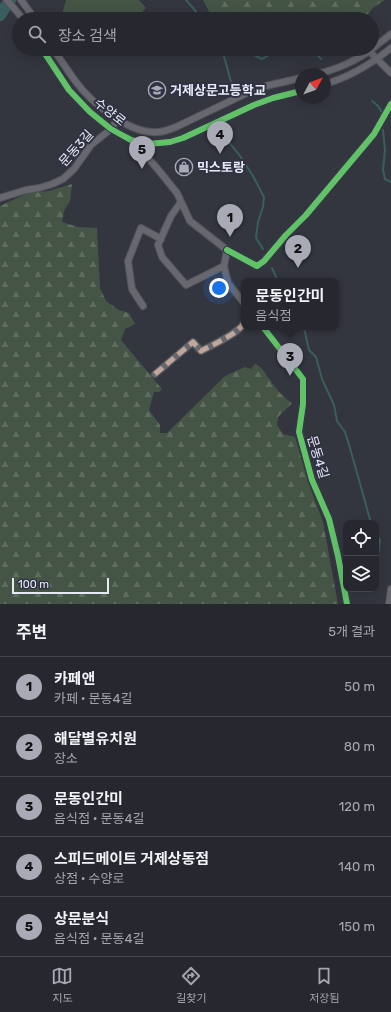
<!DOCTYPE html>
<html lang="ko">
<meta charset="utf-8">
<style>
:root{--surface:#27282f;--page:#33343b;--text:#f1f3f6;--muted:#a4a6aa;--line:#43444b;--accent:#a8aab5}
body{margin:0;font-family:Rubik,"Noto Sans KR",sans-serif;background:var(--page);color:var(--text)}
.controls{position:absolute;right:12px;bottom:12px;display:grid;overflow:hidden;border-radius:8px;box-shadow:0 4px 16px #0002}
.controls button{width:36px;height:36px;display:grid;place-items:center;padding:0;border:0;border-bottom:1px solid var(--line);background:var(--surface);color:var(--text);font:20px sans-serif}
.compass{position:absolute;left:295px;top:68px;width:36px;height:36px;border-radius:50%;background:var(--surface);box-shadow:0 4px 16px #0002;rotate:49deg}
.scale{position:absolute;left:12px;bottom:10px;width:97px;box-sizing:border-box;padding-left:4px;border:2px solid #e7e9f5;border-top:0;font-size:11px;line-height:14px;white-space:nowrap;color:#e7e9f5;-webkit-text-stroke:3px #303243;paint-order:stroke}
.you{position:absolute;left:219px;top:288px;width:14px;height:14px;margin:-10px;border:3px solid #fff;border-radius:50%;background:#1a73e8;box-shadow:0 0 0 6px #1a73e833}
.badge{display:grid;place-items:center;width:26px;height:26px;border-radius:50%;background:var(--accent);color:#111;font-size:13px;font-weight:700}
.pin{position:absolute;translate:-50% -33px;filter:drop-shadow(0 1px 2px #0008)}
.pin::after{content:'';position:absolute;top:21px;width:14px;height:12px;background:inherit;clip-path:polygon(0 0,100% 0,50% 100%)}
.popup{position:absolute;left:241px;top:278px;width:98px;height:52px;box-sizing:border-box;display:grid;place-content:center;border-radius:8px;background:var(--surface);filter:drop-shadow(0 1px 3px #0005);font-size:13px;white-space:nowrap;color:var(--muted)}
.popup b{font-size:15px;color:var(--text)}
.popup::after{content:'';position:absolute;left:50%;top:100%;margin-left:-8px;border:8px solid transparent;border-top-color:var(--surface)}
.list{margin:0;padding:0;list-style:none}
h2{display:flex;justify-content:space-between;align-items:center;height:52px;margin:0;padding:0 16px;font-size:17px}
h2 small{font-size:13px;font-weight:400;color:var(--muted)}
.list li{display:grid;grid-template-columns:26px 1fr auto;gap:12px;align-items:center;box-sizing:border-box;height:60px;padding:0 16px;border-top:1px solid var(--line)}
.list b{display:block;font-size:15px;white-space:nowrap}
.list p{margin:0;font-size:13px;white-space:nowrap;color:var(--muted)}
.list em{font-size:13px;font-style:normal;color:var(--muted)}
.icon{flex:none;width:22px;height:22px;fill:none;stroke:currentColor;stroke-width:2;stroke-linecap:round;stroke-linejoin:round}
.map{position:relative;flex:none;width:391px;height:604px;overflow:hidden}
.search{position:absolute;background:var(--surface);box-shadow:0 4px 16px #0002;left:12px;right:12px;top:12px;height:44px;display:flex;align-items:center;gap:10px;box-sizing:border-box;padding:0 14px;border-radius:22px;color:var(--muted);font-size:15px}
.sheet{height:352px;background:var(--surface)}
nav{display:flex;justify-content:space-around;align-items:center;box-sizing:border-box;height:56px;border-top:1px solid var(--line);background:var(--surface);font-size:11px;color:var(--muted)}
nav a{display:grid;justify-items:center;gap:2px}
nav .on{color:var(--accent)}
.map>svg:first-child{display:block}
.forest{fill:url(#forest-firs)}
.pitch{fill:#445545}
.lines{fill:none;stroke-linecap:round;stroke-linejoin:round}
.stream{stroke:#3a5e60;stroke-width:2}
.river{stroke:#3a5e60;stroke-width:12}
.minor-casing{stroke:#52535b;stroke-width:8}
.minor{stroke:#67686f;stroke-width:6}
.quiet{stroke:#c0a59a;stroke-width:5;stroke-dasharray:10 5;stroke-linecap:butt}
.cycleway-casing{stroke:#303243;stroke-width:8}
.cycleway{stroke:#61c268;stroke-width:6}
.labels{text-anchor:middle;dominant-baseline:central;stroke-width:4;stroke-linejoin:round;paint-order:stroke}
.poi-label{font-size:13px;font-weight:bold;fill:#e7e9f5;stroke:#303243;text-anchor:start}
.street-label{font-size:13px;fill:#e7e9f5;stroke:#303243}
</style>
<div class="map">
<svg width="391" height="604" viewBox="0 0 391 604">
<defs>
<pattern id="forest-firs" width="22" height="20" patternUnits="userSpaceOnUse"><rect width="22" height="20" fill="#445545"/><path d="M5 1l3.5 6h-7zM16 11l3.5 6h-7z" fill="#5f6d60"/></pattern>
</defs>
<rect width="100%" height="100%" fill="#34363f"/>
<g class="forest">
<path d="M 203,0 L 385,0 L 374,7 L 363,19 L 213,19 Z"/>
<path d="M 72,184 L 70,201 L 64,211 L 62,222 L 78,227 L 97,228 L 100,288 L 106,301 L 119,310 L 129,313 L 135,324 L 125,329 L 121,340 L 162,389 L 159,392 L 154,392 L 149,410 L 160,425 L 160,433 L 167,433 L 225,376 L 245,367 L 251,369 L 255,364 C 263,367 265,374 270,380 C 276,389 283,397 292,403 L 278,417 L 277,425 L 283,434 L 295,437 L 308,482 L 323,522 L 338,604 L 0,604 L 0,206 L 28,193 L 49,191 Z"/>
</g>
<path class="pitch" d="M 66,0 L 139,0 L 146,8 L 134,19 L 65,19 L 62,14 Z"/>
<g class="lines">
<g class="stream">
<path d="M 186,0 L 200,16 L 202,19"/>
<path d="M 222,49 L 233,89 L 236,93"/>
<path d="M 247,49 L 252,54 L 262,59 L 269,55 L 278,49"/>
<path d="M 313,49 L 321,59"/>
<path d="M 372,101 L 378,106 L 383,114"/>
<path d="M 383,130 L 385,150 L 383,170 L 385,179 L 391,182"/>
<path d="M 225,137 L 240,156 L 253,176 L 264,197 L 263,207 L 258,222 L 256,238 L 263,249"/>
<path d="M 272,268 L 277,279 L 279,281"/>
<path d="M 303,327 L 305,332 L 309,350 L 316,357 L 322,379 L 334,405 L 337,421 L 345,432 L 350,448 L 371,523"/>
<path d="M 376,533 L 380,540 L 376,570"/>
</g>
<path class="river" d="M 0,15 L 10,0"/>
<defs>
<g id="minor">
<path d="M 7,0 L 23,19"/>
<path d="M 21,0 L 35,19"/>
<path d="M 42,49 L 69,90 L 90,112 L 111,129 L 120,134 L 131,140 L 148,144 L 170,142 L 183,138 L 254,105 L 273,98 L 301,91"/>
<path d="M 53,49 C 61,60 68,71 76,82 C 91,102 126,131 152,132 C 160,133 169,130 176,127 L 247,93 L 266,86 L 301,78"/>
<path d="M 372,49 L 391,34"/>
<path d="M 369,51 L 391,73"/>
<path d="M 317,74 C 335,70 358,60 372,49"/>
<path d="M 325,84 C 350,77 371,64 391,48"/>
<path d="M 131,140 L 156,167 L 177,193 L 190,221 L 227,250 L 224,266 L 228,283 L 244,303"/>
<path d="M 0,198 L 26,190 L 39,188 L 52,184 L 63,179 L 74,169 L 91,145 L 111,129 L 118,119"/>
<path d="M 181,202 L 171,216 L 158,245 L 162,257 L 186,285 L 224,266"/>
<path d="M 227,250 L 257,266 L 264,261 L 286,235 L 306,215 L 374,134 L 391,104"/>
<path d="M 143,306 L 132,289 L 128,261 L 141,228 L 161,239"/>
<path d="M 263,327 L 303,379 L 303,404 L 299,432 L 312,480 L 329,519 L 338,556 L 347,604"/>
<path d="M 155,374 L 193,342 L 201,351 C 212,345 238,334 244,323"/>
<path d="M 389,604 L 391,589"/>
</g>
</defs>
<use href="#minor" class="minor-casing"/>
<use href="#minor" class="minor"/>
<path class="quiet" d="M 155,374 L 193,342 L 201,351 C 212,345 238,334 244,323"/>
<defs>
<g id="cycleway">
<path d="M 42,49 L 69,90 L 90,112 L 111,129 L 120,134 L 131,140 L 148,144 L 170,142 L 183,138 L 254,105 L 273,98 L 301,91"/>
<path d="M 227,250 L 257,266 L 264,261 L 286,235 L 306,215 L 374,134 L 391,104"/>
<path d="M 263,327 L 303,379 L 303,404 L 299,432 L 312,480 L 329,519 L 338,556 L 347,604"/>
</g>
</defs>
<use href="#cycleway" class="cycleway-casing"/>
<use href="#cycleway" class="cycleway"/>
</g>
<defs>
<symbol id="school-ring" viewBox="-11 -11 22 22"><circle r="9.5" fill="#303243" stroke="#a8aab5" stroke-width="1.5"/><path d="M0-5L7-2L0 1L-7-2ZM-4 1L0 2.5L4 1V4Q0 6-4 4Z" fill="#a8aab5"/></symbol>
<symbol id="shop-ring" viewBox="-11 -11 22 22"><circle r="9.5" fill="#303243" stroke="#a8aab5" stroke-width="1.5"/><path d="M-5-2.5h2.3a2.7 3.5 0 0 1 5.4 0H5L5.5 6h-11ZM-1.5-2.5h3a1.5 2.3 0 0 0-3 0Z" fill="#a8aab5"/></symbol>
</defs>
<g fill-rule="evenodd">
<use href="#school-ring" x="147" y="80" width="20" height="20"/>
<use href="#shop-ring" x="174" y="157" width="20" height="20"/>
</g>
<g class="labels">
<g class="poi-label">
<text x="170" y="90">거제상문고등학교</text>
<text x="197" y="167">믹스토랑</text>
</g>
<g class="street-label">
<text transform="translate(110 112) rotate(38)">수양로</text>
<text transform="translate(76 148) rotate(-48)">문동3길</text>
<text transform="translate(318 457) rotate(73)">문동4길</text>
</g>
</g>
</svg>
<div class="controls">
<button><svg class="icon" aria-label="locate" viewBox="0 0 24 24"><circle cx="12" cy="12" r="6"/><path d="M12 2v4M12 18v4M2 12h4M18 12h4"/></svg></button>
<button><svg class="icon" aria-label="layers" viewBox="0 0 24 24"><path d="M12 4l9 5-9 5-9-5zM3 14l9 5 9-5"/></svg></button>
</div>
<svg class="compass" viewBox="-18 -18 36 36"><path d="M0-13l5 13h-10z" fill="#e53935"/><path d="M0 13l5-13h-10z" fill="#a4a6aa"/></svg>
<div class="scale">100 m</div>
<div class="you"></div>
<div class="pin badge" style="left:230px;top:237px">1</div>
<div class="pin badge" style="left:298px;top:268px">2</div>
<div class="pin badge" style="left:290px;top:376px">3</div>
<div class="popup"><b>문동인간미</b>음식점</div>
<div class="pin badge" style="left:220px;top:154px">4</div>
<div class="pin badge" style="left:142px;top:169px">5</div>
<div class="search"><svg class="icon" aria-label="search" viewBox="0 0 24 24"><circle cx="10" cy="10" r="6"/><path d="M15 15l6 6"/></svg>장소 검색</div>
</div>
<section class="sheet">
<h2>주변<small>5개 결과</small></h2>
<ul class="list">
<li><span class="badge">1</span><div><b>카페앤</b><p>카페 · 문동4길</p></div><em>50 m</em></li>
<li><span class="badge">2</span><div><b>해달별유치원</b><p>장소</p></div><em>80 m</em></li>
<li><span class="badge">3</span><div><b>문동인간미</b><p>음식점 · 문동4길</p></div><em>120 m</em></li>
<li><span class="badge">4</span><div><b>스피드메이트 거제상동점</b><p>상점 · 수양로</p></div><em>140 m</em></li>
<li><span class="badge">5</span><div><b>상문분식</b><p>음식점 · 문동4길</p></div><em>150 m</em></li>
</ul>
</section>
<nav>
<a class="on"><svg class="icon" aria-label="map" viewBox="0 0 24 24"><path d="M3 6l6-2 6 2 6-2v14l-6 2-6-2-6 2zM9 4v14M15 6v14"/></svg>지도</a>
<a><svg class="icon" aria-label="directions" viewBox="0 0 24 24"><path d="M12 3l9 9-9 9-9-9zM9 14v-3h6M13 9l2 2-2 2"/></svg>길찾기</a>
<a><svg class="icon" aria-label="saved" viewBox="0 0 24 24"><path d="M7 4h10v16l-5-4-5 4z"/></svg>저장됨</a>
</nav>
